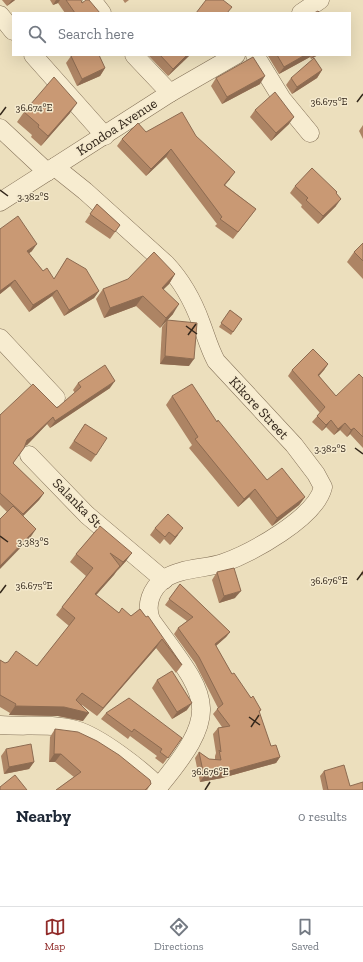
<!DOCTYPE html>
<meta charset="utf-8">
<style>
:root{--surface:#fff;--page:#f2f2f3;--text:#1f2937;--muted:#747a83;--line:#e0e1e3;--accent:#902b29}
body{margin:0;font-family:"Zilla Slab",serif;background:var(--page);color:var(--text)}
.list{margin:0;padding:0;list-style:none}
h2{display:flex;justify-content:space-between;align-items:center;height:52px;margin:0;padding:0 16px;font-size:17px}
h2 small{font-size:13px;font-weight:400;color:var(--muted)}
.icon{flex:none;width:22px;height:22px;fill:none;stroke:currentColor;stroke-width:2;stroke-linecap:round;stroke-linejoin:round}
.map{position:relative;flex:none;width:363px;height:790px;overflow:hidden}
.search{position:absolute;background:var(--surface);box-shadow:0 4px 16px #0002;left:12px;right:12px;top:12px;height:44px;display:flex;align-items:center;gap:10px;box-sizing:border-box;padding:0 14px;border-radius:0px;color:var(--muted);font-size:15px}
.sheet{height:116px;background:var(--surface)}
nav{display:flex;justify-content:space-around;align-items:center;box-sizing:border-box;height:56px;border-top:1px solid var(--line);background:var(--surface);font-size:11px;color:var(--muted)}
nav a{display:grid;justify-items:center;gap:2px}
nav .on{color:var(--accent)}
.map>svg:first-child{display:block}
.lines{fill:none;stroke-linecap:round;stroke-linejoin:round}
.street-casing{stroke:#837057;stroke-width:19}
.street{stroke:#f7ecd0;stroke-width:18}
.wall{fill:#ad8464}
.shaded-wall{fill:#8d6b51}
.building{fill:#c99974;stroke:#8d6b51}
.ticks{fill:none;stroke:#33271b;stroke-width:1.5}
.labels{text-anchor:middle;dominant-baseline:central;stroke-width:3;stroke-linejoin:round;paint-order:stroke}
.street-label{font-size:14px;fill:#33271b;stroke:#f4e9cd}
.ticks-label{font-size:10px;text-anchor:middle;fill:#33271b;stroke:#f4e9cd;stroke-width:3;stroke-linejoin:round;paint-order:stroke}
</style>
<div class="map">
<svg width="363" height="790" viewBox="0 0 363 790">
<rect width="100%" height="100%" fill="#ecdfbd"/>
<g class="lines">
<defs>
<g id="street">
<path d="M 92,0 L 102,13"/>
<path d="M 301,13 L 320,0"/>
<path d="M 0,15 L 13,31"/>
<path d="M 33,55 L 105,136"/>
<path d="M 134,55 L 170,93"/>
<path d="M 255,55 L 282,99 L 310,133"/>
<path d="M 0,128 L 47,172"/>
<path d="M 55,167 L 85,191 L 166,264 C 182,281 193,301 201,323 C 206,336 209,348 216,361 L 294,445 L 316,474 L 323,487 C 316,518 251,553 223,563 C 204,569 180,568 164,579 C 151,589 145,605 151,620 C 208,699 225,708 156,790"/>
<path d="M 0,202 L 170,93 L 236,55"/>
<path d="M 0,338 L 56,398"/>
<path d="M 29,455 L 87,515 L 164,580"/>
<path d="M 0,725 C 25,727 52,723 76,730 C 100,737 141,769 159,787"/>
</g>
</defs>
<use href="#street" class="street-casing"/>
<use href="#street" class="street"/>
</g>
<g class="wall">
<path d="M 2,0 L 15,0 L 7,6 Z"/>
<path d="M 50,0 L 81,0 L 82,3 L 100,13 L 65,13 L 58,3 L 53,5 Z"/>
<path d="M 123,0 L 129,0 L 125,3 Z"/>
<path d="M 148,55 L 190,55 L 168,76 Z"/>
<path d="M 269,55 L 318,55 L 311,59 L 310,57 L 279,74 L 268,56 Z"/>
<path d="M 71,56 L 105,68 L 100,76 L 77,86 L 66,63 Z"/>
<path d="M 322,70 L 317,78 L 292,94 L 286,85 L 291,78 Z"/>
<path d="M 216,78 L 260,84 L 222,104 L 211,86 Z"/>
<path d="M 255,110 L 289,124 L 271,141 L 250,117 Z"/>
<path d="M 24,112 L 70,113 L 41,146 L 31,137 L 32,135 L 17,122 Z"/>
<path d="M 363,125 L 363,139 L 359,131 Z"/>
<path d="M 146,132 L 196,136 L 230,179 L 225,185 L 256,209 L 233,239 L 215,226 L 217,224 L 166,157 L 146,176 L 117,146 L 122,139 Z"/>
<path d="M 295,186 L 336,194 L 336,206 L 318,224 L 301,207 L 302,205 L 290,193 Z"/>
<path d="M 97,204 L 120,225 L 110,239 L 85,222 Z"/>
<path d="M 0,229 L 32,251 L 29,253 L 43,271 L 54,279 L 67,258 L 99,291 L 94,298 L 64,316 L 52,296 L 29,312 L 10,286 L 0,294 Z"/>
<path d="M 363,243 L 363,279 L 347,262 L 354,252 Z"/>
<path d="M 175,274 L 169,284 L 163,289 L 173,314 L 160,328 L 136,306 L 104,318 L 96,299 L 103,289 Z"/>
<path d="M 230,310 L 242,319 L 231,335 L 219,327 Z"/>
<path d="M 167,320 L 189,366 L 160,364 L 162,327 Z"/>
<path d="M 328,364 L 324,370 L 319,376 L 336,396 L 363,378 L 363,448 L 350,434 L 347,437 L 340,430 L 334,435 L 326,427 L 322,431 L 312,422 L 320,413 L 288,376 L 292,370 Z"/>
<path d="M 78,383 L 110,388 L 50,428 L 47,424 L 27,445 L 25,446 L 13,463 L 44,493 L 39,500 L 23,516 L 30,538 L 7,512 L 0,505 L 0,415 L 57,408 L 75,393 L 73,390 Z"/>
<path d="M 172,396 L 217,422 L 267,480 L 305,497 L 299,505 L 272,526 L 249,497 L 238,507 L 189,448 L 192,445 L 166,405 Z"/>
<path d="M 85,424 L 96,455 L 91,462 L 69,448 Z"/>
<path d="M 100,526 L 126,561 L 117,571 L 96,595 L 119,613 L 131,616 L 140,609 L 182,665 L 176,673 L 156,648 L 97,716 L 82,705 L 83,721 L 58,716 L 9,715 L 10,713 L 0,707 L 0,660 L 5,663 L 37,666 L 69,626 L 56,615 L 62,607 L 86,576 L 70,562 L 76,554 Z"/>
<path d="M 155,528 L 178,535 L 170,545 L 164,539 L 160,544 L 150,535 Z"/>
<path d="M 363,570 L 363,576 L 361,573 Z"/>
<path d="M 217,572 L 235,598 L 219,603 L 212,580 Z"/>
<path d="M 180,584 L 230,632 L 226,637 L 216,646 L 232,674 L 261,710 L 259,713 L 271,746 L 280,757 L 276,763 L 222,778 L 200,782 L 195,758 L 199,752 L 209,759 L 215,760 L 215,756 L 216,753 L 213,734 L 218,728 L 222,727 L 213,714 L 218,708 L 195,663 L 174,634 L 178,628 L 187,621 L 165,605 Z"/>
<path d="M 157,680 L 187,710 L 172,719 L 152,688 Z"/>
<path d="M 106,713 L 182,738 L 163,764 L 155,758 L 157,756 L 130,736 L 128,739 L 101,719 Z"/>
<path d="M 55,729 L 151,784 L 147,790 L 56,790 L 74,777 L 55,762 L 49,762 L 50,737 Z"/>
<path d="M 6,749 L 34,762 L 29,769 L 4,774 L 1,756 Z"/>
<path d="M 324,771 L 350,786 L 363,790 L 323,790 L 320,776 Z"/>
</g>
<g class="shaded-wall">
<path d="M 12,0 L 15,0 L 7,6 Z"/>
<path d="M 56,0 L 60,0 L 58,3 L 53,5 Z"/>
<path d="M 187,55 L 190,55 L 168,76 L 173,69 Z"/>
<path d="M 305,55 L 311,55 L 310,57 L 279,74 L 284,67 Z"/>
<path d="M 314,55 L 318,55 L 311,59 Z"/>
<path d="M 105,68 L 100,76 L 77,86 L 82,79 Z"/>
<path d="M 322,70 L 317,78 L 292,94 L 297,87 Z"/>
<path d="M 265,76 L 260,84 L 222,104 L 227,97 Z"/>
<path d="M 77,103 L 70,113 L 41,146 L 48,136 Z"/>
<path d="M 294,117 L 289,124 L 271,141 L 276,133 Z"/>
<path d="M 171,149 L 166,157 L 146,176 L 151,169 Z"/>
<path d="M 235,172 L 230,179 L 219,192 L 224,185 Z"/>
<path d="M 341,199 L 336,206 L 318,224 L 323,216 Z"/>
<path d="M 37,244 L 32,251 L 23,258 L 27,251 Z"/>
<path d="M 175,274 L 169,284 L 155,298 L 162,288 Z"/>
<path d="M 15,280 L 10,286 L 0,294 L 0,291 Z"/>
<path d="M 57,290 L 52,296 L 29,312 L 33,305 Z"/>
<path d="M 99,291 L 94,298 L 64,316 L 69,310 Z"/>
<path d="M 143,296 L 136,306 L 104,318 L 110,308 Z"/>
<path d="M 179,304 L 173,314 L 160,328 L 166,318 Z"/>
<path d="M 165,356 L 194,359 L 189,366 L 160,364 Z"/>
<path d="M 328,364 L 324,370 L 314,381 L 318,375 Z"/>
<path d="M 115,381 L 110,388 L 50,428 L 55,421 Z"/>
<path d="M 53,417 L 47,424 L 27,445 L 22,447 L 27,440 Z"/>
<path d="M 331,420 L 326,427 L 322,431 L 326,425 Z"/>
<path d="M 345,423 L 340,430 L 334,435 L 338,429 Z"/>
<path d="M 354,428 L 350,434 L 347,437 L 351,430 Z"/>
<path d="M 255,489 L 249,497 L 238,507 L 244,499 Z"/>
<path d="M 44,493 L 39,500 L 17,522 L 23,514 Z"/>
<path d="M 305,497 L 299,505 L 272,526 L 277,518 Z"/>
<path d="M 183,528 L 178,535 L 170,545 L 175,537 Z"/>
<path d="M 36,529 L 30,538 L 0,569 L 0,566 Z"/>
<path d="M 132,553 L 126,561 L 117,571 L 123,562 Z"/>
<path d="M 120,566 L 114,575 L 89,603 L 95,594 Z"/>
<path d="M 241,591 L 235,598 L 219,603 L 224,596 Z"/>
<path d="M 230,632 L 226,637 L 211,650 L 215,644 Z"/>
<path d="M 162,639 L 156,648 L 97,716 L 103,708 Z"/>
<path d="M 192,703 L 187,710 L 172,719 L 177,712 Z"/>
<path d="M 15,706 L 64,707 L 89,713 L 83,721 L 58,716 L 9,715 Z"/>
<path d="M 54,754 L 61,754 L 55,762 L 49,762 Z"/>
<path d="M 280,757 L 276,763 L 222,778 L 200,782 L 204,776 Z"/>
<path d="M 34,762 L 29,769 L 4,774 L 9,767 Z"/>
</g>
<g class="building">
<path d="M 66,0 L 81,0 L 82,3 L 86,0 L 89,0 L 100,13 L 75,13 Z"/>
<path d="M 206,0 L 223,0 L 232,7 L 227,13 L 196,13 Z"/>
<path d="M 318,11 L 320,13 L 314,13 Z"/>
<path d="M 73,55 L 99,55 L 105,68 L 82,79 L 71,56 Z"/>
<path d="M 160,55 L 187,55 L 173,69 Z"/>
<path d="M 277,55 L 305,55 L 284,67 Z"/>
<path d="M 253,57 L 265,76 L 227,97 L 216,78 Z"/>
<path d="M 314,58 L 322,70 L 297,87 L 291,78 Z"/>
<path d="M 54,77 L 77,103 L 48,136 L 38,127 L 39,125 L 24,112 Z"/>
<path d="M 275,92 L 294,117 L 276,133 L 255,110 Z"/>
<path d="M 182,112 L 196,136 L 235,172 L 224,185 L 256,209 L 238,232 L 220,219 L 222,217 L 171,149 L 151,169 L 122,139 L 138,123 L 146,132 Z"/>
<path d="M 312,168 L 337,192 L 336,193 L 341,199 L 323,216 L 306,200 L 308,198 L 295,186 Z"/>
<path d="M 97,204 L 120,225 L 115,232 L 90,214 Z"/>
<path d="M 18,216 L 37,244 L 27,251 L 43,271 L 47,268 L 54,279 L 67,258 L 86,269 L 99,291 L 69,310 L 57,290 L 33,305 L 15,280 L 0,291 L 0,229 Z"/>
<path d="M 363,243 L 363,261 L 354,252 Z"/>
<path d="M 154,252 L 175,274 L 162,288 L 179,304 L 166,318 L 143,296 L 110,308 L 103,289 L 128,279 Z"/>
<path d="M 230,310 L 242,319 L 233,332 L 221,323 Z"/>
<path d="M 167,320 L 197,323 L 194,359 L 165,356 Z"/>
<path d="M 313,349 L 328,364 L 318,375 L 336,396 L 359,374 L 363,378 L 363,437 L 354,428 L 351,430 L 345,423 L 338,429 L 331,420 L 326,425 L 317,416 L 325,407 L 292,370 Z"/>
<path d="M 105,365 L 115,381 L 55,421 L 53,417 L 32,437 L 27,440 L 24,448 L 13,463 L 44,493 L 23,514 L 0,493 L 0,415 L 33,384 L 57,408 L 81,387 L 78,383 Z"/>
<path d="M 192,384 L 217,422 L 218,420 L 267,480 L 282,468 L 305,497 L 277,518 L 255,489 L 244,499 L 195,439 L 198,437 L 172,396 Z"/>
<path d="M 85,424 L 107,438 L 96,455 L 74,441 Z"/>
<path d="M 13,506 L 36,529 L 0,566 L 0,519 Z"/>
<path d="M 168,514 L 183,528 L 175,537 L 169,532 L 165,537 L 155,528 Z"/>
<path d="M 100,526 L 132,553 L 123,562 L 110,553 L 120,566 L 95,594 L 119,613 L 122,608 L 131,616 L 140,609 L 146,617 L 148,616 L 182,665 L 162,639 L 103,708 L 82,693 L 76,700 L 89,713 L 64,707 L 15,706 L 16,704 L 0,695 L 0,660 L 5,663 L 8,662 L 16,651 L 37,666 L 75,618 L 62,607 L 93,568 L 76,554 Z"/>
<path d="M 234,568 L 241,591 L 224,596 L 217,572 Z"/>
<path d="M 180,584 L 230,632 L 215,644 L 232,674 L 234,673 L 251,698 L 253,696 L 261,710 L 259,711 L 271,746 L 276,745 L 280,757 L 226,772 L 204,776 L 199,752 L 209,759 L 221,760 L 219,750 L 221,752 L 218,728 L 230,726 L 217,709 L 223,704 L 199,657 L 178,628 L 193,617 L 169,599 Z"/>
<path d="M 172,671 L 192,703 L 177,712 L 157,680 Z"/>
<path d="M 129,698 L 182,738 L 168,758 L 160,752 L 162,749 L 134,729 L 132,732 L 106,713 Z"/>
<path d="M 55,729 L 78,732 L 97,741 L 119,755 L 150,780 L 151,784 L 145,790 L 56,790 L 81,772 L 61,754 L 54,754 Z"/>
<path d="M 31,744 L 34,762 L 9,767 L 6,749 Z"/>
<path d="M 344,765 L 350,786 L 363,782 L 363,790 L 328,790 L 324,771 Z"/>
<path d="M 15,775 L 27,790 L 0,790 L 0,787 Z"/>
</g>
<path class="ticks" d="M 357,102 L 363,94M 0,115 L 6,107M 0,190 L 8,196M 186,326 L 197,334M 188,335 L 196,324M 355,448 L 363,454M 0,536 L 8,542M 357,580 L 363,572M 0,593 L 6,585M 249,717 L 260,725M 251,727 L 259,715M 205,790 L 210,782"/>
<g class="labels">
<g class="street-label">
<text transform="translate(117 127) rotate(-33)">Kondoa Avenue</text>
<text transform="translate(259 408) rotate(47)">Kikore Street</text>
<text transform="translate(77 503) rotate(45)">Salanka St</text>
</g>
</g>
<g class="ticks-label">
<text x="329" y="105">36.675°E</text>
<text x="34" y="111">36.674°E</text>
<text x="33" y="200">3.382°S</text>
<text x="330" y="452">3.382°S</text>
<text x="33" y="545">3.383°S</text>
<text x="329" y="584">36.676°E</text>
<text x="34" y="589">36.675°E</text>
<text x="210" y="775">36.676°E</text>
</g>
</svg>
<div class="search"><svg class="icon" aria-label="search" viewBox="0 0 24 24"><circle cx="10" cy="10" r="6"/><path d="M15 15l6 6"/></svg>Search here</div>
</div>
<section class="sheet">
<h2>Nearby<small>0 results</small></h2>
<ul class="list">
</ul>
</section>
<nav>
<a class="on"><svg class="icon" aria-label="map" viewBox="0 0 24 24"><path d="M3 6l6-2 6 2 6-2v14l-6 2-6-2-6 2zM9 4v14M15 6v14"/></svg>Map</a>
<a><svg class="icon" aria-label="directions" viewBox="0 0 24 24"><path d="M12 3l9 9-9 9-9-9zM9 14v-3h6M13 9l2 2-2 2"/></svg>Directions</a>
<a><svg class="icon" aria-label="saved" viewBox="0 0 24 24"><path d="M7 4h10v16l-5-4-5 4z"/></svg>Saved</a>
</nav>
